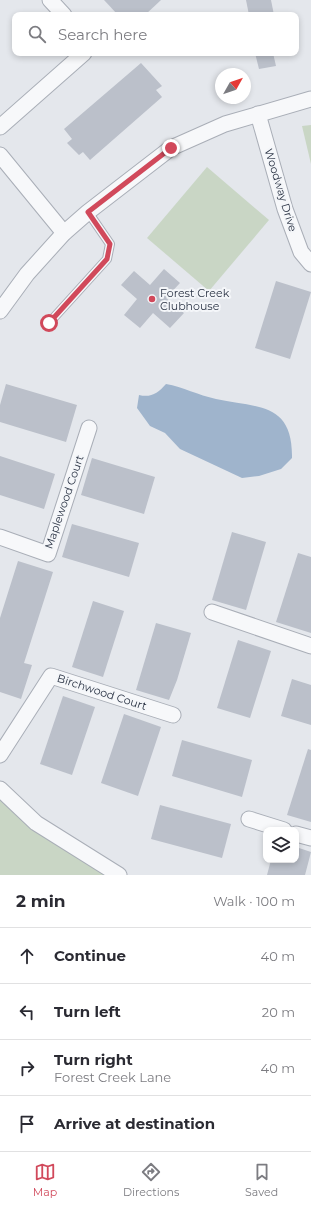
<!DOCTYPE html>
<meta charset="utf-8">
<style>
:root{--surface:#fff;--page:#f2f2f3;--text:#2b2b33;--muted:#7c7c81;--line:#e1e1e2;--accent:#d1495b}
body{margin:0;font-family:Montserrat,sans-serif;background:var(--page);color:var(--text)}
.controls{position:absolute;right:12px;bottom:12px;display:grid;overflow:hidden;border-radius:8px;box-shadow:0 2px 6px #0003}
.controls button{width:36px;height:36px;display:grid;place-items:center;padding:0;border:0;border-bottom:1px solid var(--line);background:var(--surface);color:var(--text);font:20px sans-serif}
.compass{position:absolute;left:215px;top:68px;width:36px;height:36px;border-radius:50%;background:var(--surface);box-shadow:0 2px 6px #0003;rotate:50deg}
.stop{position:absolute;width:12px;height:12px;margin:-9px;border:3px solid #d1495b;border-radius:50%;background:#fff}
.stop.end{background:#d1495b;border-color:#fff;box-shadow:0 1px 4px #0008}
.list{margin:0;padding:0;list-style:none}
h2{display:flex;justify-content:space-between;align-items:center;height:52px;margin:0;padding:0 16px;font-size:17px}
h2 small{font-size:13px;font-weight:400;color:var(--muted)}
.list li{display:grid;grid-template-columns:26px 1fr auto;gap:12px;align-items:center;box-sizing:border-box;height:56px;padding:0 16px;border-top:1px solid var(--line)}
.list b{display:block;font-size:15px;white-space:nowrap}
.list p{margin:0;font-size:13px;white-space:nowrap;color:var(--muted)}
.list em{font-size:13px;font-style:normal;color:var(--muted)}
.icon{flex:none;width:22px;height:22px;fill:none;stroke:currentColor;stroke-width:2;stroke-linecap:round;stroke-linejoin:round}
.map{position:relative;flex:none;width:311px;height:875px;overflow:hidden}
.search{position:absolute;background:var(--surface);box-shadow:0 2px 6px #0003;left:12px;right:12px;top:12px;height:44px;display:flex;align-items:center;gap:10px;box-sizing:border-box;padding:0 14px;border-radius:8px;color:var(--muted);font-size:15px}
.sheet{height:276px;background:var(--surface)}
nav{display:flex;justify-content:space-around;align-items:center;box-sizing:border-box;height:56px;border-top:1px solid var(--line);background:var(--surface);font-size:11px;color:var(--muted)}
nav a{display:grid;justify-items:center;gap:2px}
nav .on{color:var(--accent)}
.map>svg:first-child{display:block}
.green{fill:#c9d6c5}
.water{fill:#9fb4cc}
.building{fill:#bbc0ca}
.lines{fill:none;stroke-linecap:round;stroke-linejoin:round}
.service-casing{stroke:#a9aeb7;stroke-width:10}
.minor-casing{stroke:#a9aeb7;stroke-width:17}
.service{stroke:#f7f8fa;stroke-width:8}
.minor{stroke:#f7f8fa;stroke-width:15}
.route{stroke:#d1495b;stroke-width:5}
.poi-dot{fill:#d1495b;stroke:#f4f6f9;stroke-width:1.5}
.labels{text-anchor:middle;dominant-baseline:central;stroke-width:4;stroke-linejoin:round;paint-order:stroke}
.street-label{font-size:11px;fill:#2b3445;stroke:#f4f6f9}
.poi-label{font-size:11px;fill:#2b3445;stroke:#f4f6f9;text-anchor:start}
</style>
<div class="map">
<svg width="311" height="875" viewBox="0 0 311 875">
<rect width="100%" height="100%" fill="#e4e7ec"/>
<g class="green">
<path d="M 311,125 L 311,164 L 302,126 Z"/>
<path d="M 207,167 L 269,220 L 209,291 L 147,238 Z"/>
<path d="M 0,788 L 122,875 L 0,875 Z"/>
</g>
<path class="water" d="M 166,384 C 183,387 198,395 216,399 C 256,408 293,401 292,458 L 281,469 L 259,476 L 242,478 L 180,449 L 165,433 L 150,426 L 137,408 L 139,395 C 151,398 158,393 166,384 Z"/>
<g class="building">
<path d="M 104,0 L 161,0 L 145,15 L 118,15 Z"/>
<path d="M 246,0 L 271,0 L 274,15 L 249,15 Z"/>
<path d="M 255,53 L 273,53 L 276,66 L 259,69 Z"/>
<path d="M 141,63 L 162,86 L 156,90 L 162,97 L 90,160 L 83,152 L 79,155 L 67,143 L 72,139 L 64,129 Z"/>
<path d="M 164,269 L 180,283 L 166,298 L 184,313 L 170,328 L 153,313 L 140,328 L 124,315 L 137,299 L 121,285 L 134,271 L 150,285 Z"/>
<path d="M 276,281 L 311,292 L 290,359 L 255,348 Z"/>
<path d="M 6,384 L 77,405 L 66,442 L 0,422 L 0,405 Z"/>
<path d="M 0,456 L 55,474 L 44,509 L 0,495 Z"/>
<path d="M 92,458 L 155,477 L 144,514 L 81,495 Z"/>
<path d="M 72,524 L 139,543 L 129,577 L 62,557 Z"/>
<path d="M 232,532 L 266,542 L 246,610 L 212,600 Z"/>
<path d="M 298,553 L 311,557 L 311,633 L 276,622 Z"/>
<path d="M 18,561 L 53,572 L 24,663 L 32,665 L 21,699 L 0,692 L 0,618 Z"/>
<path d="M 93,601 L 124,611 L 103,677 L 72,667 Z"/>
<path d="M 156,623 L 191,633 L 177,680 L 169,700 L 136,690 Z"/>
<path d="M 238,640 L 271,651 L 250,718 L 217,708 Z"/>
<path d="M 292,679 L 311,685 L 311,725 L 281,716 Z"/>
<path d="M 63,696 L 95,707 L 72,775 L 40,764 Z"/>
<path d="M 124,714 L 161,727 L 138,796 L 101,783 Z"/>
<path d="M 182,740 L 252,760 L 242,797 L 172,776 Z"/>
<path d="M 308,749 L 311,750 L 311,822 L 287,815 Z"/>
<path d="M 160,805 L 231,824 L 222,858 L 151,839 Z"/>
<path d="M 296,847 L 311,852 L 305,875 L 267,875 L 271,860 L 296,860 Z"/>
</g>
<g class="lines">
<defs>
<path id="service" d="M 49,323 L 107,259 L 110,244 L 88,212"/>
<g id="minor">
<path d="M 50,0 L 64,15"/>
<path d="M 258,114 L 285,209 L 301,252 L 311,264"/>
<path d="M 0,127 L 84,53"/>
<path d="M 0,155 L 64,233"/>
<path d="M 0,311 L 27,274 L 64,233 L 88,212 L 171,148 L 225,124 L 311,99"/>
<path d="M 0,537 L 48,554 L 89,428"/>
<path d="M 212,612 L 311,646"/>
<path d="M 0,755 L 51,676 L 173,715"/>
<path d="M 0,789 L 36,823 L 119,875"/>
<path d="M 249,819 L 284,830"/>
<path d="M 296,834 L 311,838"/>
</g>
</defs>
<use href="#service" class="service-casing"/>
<use href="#minor" class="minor-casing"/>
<use href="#service" class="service"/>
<use href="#minor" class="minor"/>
</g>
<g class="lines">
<path class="route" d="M 49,323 L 107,259 L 110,244 L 88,212 L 171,148"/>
</g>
<circle class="poi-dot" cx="152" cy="299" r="4"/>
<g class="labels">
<g class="street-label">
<text transform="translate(281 190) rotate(73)">Woodway Drive</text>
<text transform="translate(64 502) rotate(-71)">Maplewood Court</text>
<text transform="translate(102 692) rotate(18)">Birchwood Court</text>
</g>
<g class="poi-label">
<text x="160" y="293">Forest Creek<tspan x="160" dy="13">Clubhouse</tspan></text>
</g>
</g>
</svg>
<div class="controls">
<button><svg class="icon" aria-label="layers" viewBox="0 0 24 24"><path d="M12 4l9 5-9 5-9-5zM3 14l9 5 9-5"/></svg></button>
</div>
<svg class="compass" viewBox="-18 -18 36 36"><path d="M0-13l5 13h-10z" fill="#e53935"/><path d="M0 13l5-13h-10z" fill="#7c7c81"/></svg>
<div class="stop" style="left:49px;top:323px"></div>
<div class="stop end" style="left:171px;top:148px"></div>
<div class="search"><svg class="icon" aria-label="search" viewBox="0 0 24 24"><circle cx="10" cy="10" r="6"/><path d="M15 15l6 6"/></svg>Search here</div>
</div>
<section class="sheet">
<h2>2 min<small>Walk · 100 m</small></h2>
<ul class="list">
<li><svg class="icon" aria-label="ahead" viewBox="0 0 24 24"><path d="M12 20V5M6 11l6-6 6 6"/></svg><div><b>Continue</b></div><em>40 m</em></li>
<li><svg class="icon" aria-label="left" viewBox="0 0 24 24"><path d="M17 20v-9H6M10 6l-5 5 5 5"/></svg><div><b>Turn left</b></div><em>20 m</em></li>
<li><svg class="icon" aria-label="right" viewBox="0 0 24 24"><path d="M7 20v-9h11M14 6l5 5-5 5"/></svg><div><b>Turn right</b><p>Forest Creek Lane</p></div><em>40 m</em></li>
<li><svg class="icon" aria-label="arrive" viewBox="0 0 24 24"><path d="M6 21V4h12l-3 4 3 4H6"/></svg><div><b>Arrive at destination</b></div></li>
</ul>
</section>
<nav>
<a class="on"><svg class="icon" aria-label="map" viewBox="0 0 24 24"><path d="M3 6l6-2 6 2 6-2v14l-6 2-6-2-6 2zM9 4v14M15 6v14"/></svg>Map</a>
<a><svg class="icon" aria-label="directions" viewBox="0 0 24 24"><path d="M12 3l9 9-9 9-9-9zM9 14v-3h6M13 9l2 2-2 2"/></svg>Directions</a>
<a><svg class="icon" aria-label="saved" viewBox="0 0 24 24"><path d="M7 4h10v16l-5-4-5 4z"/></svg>Saved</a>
</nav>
